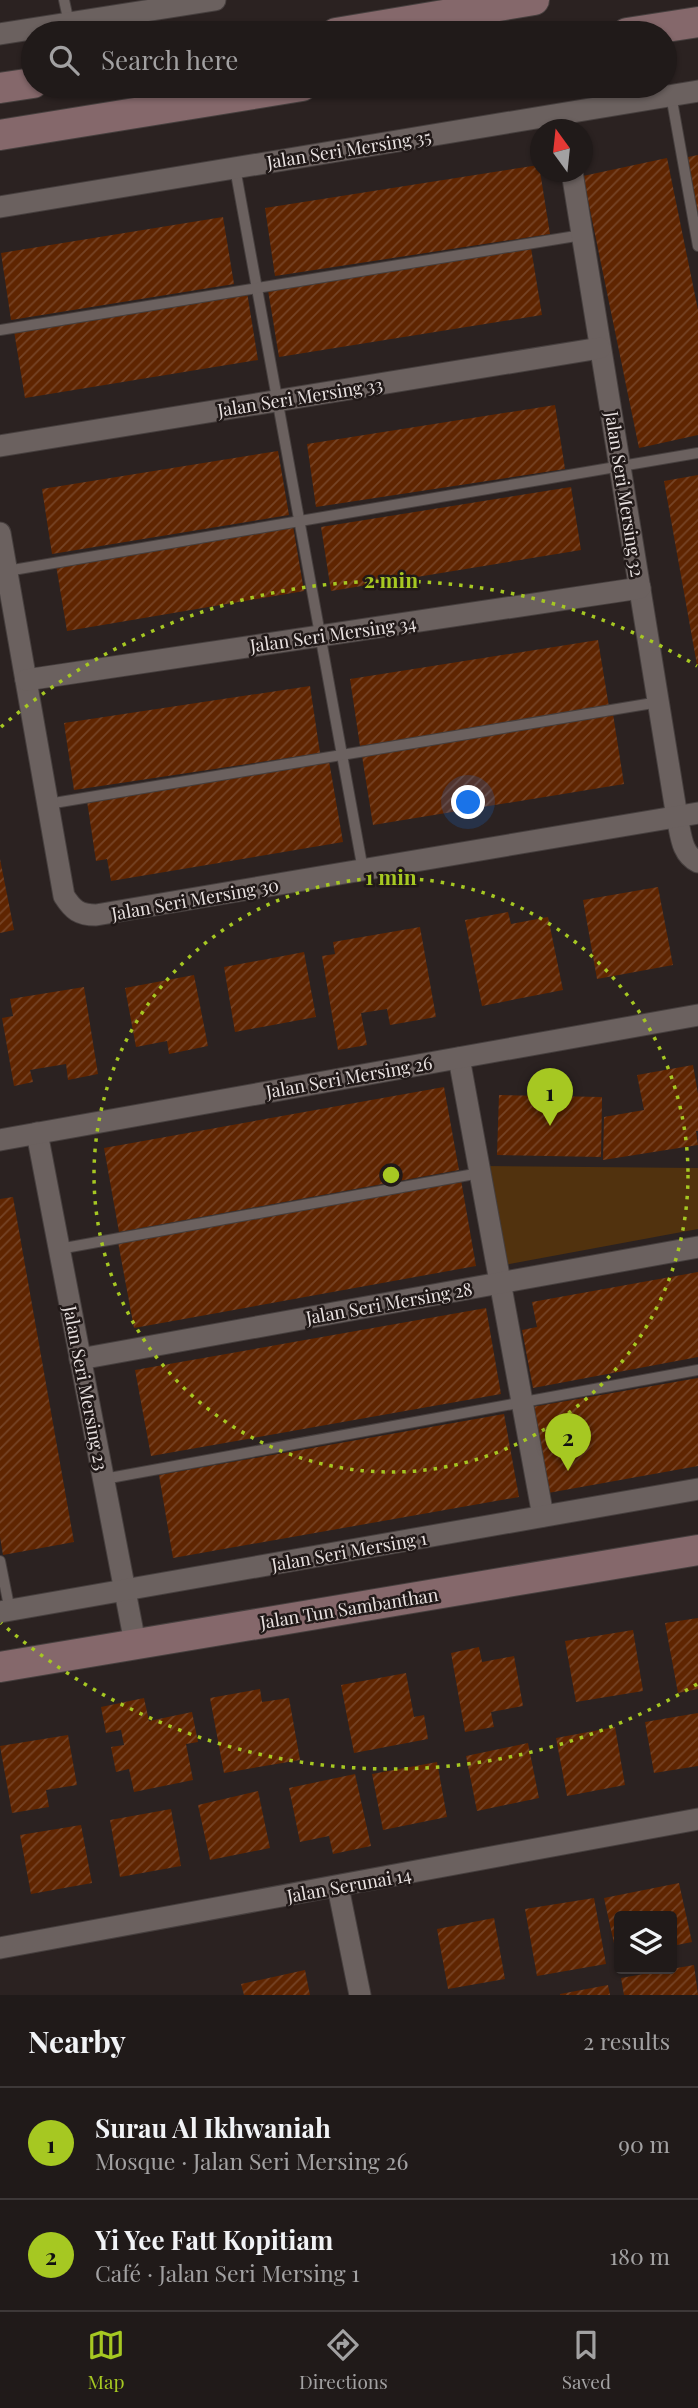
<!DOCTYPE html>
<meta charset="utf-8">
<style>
:root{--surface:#201a19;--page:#282322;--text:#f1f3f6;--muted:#a2a1a2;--line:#3d3838;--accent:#a6c822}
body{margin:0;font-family:"Playfair Display",serif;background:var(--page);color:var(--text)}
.controls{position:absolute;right:21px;bottom:21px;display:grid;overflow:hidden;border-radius:7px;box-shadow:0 2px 5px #0004}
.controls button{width:63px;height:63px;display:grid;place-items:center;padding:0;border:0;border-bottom:2px solid var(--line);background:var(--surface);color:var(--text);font:35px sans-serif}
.compass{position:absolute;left:530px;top:119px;width:63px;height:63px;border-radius:50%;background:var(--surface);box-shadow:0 2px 5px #0004;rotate:345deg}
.you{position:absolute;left:469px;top:803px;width:24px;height:24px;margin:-18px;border:5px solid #fff;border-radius:50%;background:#1a73e8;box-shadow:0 0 0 10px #1a73e833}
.badge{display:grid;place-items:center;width:46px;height:46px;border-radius:50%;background:var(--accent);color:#111;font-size:23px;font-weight:700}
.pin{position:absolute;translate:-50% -58px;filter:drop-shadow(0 2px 4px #0008)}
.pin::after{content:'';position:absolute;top:37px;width:24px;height:21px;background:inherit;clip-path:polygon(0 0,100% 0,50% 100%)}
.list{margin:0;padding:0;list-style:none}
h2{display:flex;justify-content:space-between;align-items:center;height:91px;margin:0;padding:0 28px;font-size:30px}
h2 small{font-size:23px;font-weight:400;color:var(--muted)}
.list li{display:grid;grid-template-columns:46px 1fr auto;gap:21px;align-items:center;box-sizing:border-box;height:112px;padding:0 28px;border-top:2px solid var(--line)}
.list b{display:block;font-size:26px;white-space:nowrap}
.list p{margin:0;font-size:23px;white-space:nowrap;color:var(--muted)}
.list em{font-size:23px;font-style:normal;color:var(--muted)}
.icon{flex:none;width:38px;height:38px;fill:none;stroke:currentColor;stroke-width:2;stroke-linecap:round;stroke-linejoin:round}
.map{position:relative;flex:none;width:698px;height:1995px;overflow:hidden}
.search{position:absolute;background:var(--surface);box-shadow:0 2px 5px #0004;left:21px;right:21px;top:21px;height:77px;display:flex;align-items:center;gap:18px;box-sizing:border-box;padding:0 24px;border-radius:38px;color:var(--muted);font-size:26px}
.sheet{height:315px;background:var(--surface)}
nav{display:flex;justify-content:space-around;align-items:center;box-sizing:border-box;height:98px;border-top:2px solid var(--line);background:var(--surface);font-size:19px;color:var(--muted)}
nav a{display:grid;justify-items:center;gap:4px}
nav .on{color:var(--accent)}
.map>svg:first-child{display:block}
.green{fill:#51320e}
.building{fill:url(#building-hatch)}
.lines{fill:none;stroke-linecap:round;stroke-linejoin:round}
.lane-casing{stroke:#463f3e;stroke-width:12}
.street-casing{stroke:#463f3e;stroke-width:23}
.secondary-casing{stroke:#463f3e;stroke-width:32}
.lane{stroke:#6b615f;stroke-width:10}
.street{stroke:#6b615f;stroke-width:21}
.secondary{stroke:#85686b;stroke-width:30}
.ring{fill:none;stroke:#a6c822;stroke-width:3.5;stroke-dasharray:3.5 7}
.labels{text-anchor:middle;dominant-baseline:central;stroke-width:5;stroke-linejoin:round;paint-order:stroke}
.street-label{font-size:18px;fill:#e8e1e0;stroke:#211918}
.centre{fill:#a6c822;stroke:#211918;stroke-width:3.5}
.ring-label{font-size:21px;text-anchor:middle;font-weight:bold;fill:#a6c822;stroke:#211918;stroke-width:5;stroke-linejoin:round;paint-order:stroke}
</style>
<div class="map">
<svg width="698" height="1995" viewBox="0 0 698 1995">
<defs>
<pattern id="building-hatch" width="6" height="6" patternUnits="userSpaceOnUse" patternTransform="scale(1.75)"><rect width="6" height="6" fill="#5f2501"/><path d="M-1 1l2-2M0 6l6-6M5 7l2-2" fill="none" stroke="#764426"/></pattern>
</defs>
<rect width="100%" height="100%" fill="#2b2221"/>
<path class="green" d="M 485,1166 L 698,1168 L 698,1229 L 504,1265 Z"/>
<g class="building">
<path d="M 698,155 L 698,228 L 683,158 Z"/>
<path d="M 667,158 L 698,310 L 698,435 L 639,448 L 583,176 Z"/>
<path d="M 539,165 L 550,234 L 275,276 L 265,208 Z"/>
<path d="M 223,217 L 234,284 L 11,320 L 1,253 Z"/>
<path d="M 531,248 L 542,315 L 279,357 L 268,290 Z"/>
<path d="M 247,292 L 258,360 L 25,398 L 14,331 Z"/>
<path d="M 555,405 L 565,469 L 316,507 L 307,444 Z"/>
<path d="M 278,451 L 289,515 L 52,554 L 42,489 Z"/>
<path d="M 698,475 L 698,665 L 697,665 L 664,481 Z"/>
<path d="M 571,487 L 581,550 L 331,591 L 321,527 Z"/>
<path d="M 293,526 L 304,591 L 67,631 L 56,565 Z"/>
<path d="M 598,640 L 609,707 L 360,746 L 350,679 Z"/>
<path d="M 310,686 L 320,753 L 74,790 L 64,723 Z"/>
<path d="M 613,714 L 624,784 L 373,825 L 362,756 Z"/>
<path d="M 329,761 L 343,842 L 111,881 L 107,859 L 96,861 L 87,801 Z"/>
<path d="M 0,859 L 14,930 L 0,933 Z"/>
<path d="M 658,887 L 673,965 L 597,979 L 583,900 Z"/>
<path d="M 508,912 L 511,924 L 548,917 L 563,990 L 482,1006 L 465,920 Z"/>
<path d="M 420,927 L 436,1017 L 390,1025 L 387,1009 L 361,1013 L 367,1045 L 338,1050 L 322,956 L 335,954 L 333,942 Z"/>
<path d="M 304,952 L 316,1017 L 235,1032 L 224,967 Z"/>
<path d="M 194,975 L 208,1046 L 169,1054 L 167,1041 L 136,1047 L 125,988 Z"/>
<path d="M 84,987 L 98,1074 L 68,1080 L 66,1064 L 30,1070 L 33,1082 L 14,1086 L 2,1018 L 13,1016 L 10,999 Z"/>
<path d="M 693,1065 L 698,1094 L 698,1131 L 696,1131 L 698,1145 L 603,1160 L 604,1117 L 644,1110 L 637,1075 Z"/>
<path d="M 444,1087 L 459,1170 L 119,1232 L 104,1148 Z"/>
<path d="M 499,1095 L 602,1097 L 601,1157 L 497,1155 Z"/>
<path d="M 461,1180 L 476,1266 L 134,1328 L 118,1242 Z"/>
<path d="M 13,1197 L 74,1542 L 3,1555 L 0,1537 L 0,1199 Z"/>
<path d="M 698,1272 L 698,1357 L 533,1388 L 522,1330 L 537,1327 L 532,1302 Z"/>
<path d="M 486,1308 L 501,1394 L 151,1456 L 135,1370 Z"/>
<path d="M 698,1378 L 698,1466 L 548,1493 L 532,1407 Z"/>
<path d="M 504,1414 L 519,1497 L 173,1558 L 159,1475 Z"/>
<path d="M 698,1618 L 698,1689 L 678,1693 L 665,1623 Z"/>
<path d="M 633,1630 L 643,1691 L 576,1702 L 565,1641 Z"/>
<path d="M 479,1647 L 482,1662 L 514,1656 L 523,1706 L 491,1712 L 494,1727 L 465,1732 L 451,1653 Z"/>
<path d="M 406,1673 L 414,1717 L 424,1715 L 428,1739 L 354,1753 L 341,1685 Z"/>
<path d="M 260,1689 L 262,1702 L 289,1698 L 300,1760 L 224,1773 L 210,1698 Z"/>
<path d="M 144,1698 L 149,1721 L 192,1712 L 198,1742 L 186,1744 L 193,1780 L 134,1792 L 129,1769 L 116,1772 L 111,1747 L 124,1745 L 121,1730 L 106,1733 L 101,1707 Z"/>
<path d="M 698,1713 L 698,1766 L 654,1773 L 645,1722 Z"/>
<path d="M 615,1727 L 625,1785 L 567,1796 L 556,1738 Z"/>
<path d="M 68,1735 L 77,1785 L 46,1790 L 49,1807 L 12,1813 L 0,1746 Z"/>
<path d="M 528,1743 L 539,1798 L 477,1811 L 466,1756 Z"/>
<path d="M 437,1762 L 447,1817 L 383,1830 L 372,1774 Z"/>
<path d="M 355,1774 L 371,1846 L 333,1854 L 329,1836 L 300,1842 L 289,1788 Z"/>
<path d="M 258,1791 L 270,1848 L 210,1860 L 198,1805 Z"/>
<path d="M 171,1809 L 181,1866 L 120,1877 L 110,1820 Z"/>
<path d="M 81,1825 L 92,1883 L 31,1894 L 20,1835 Z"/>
<path d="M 679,1883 L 692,1942 L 672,1946 L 672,1916 L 619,1916 L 619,1957 L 617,1957 L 604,1898 Z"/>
<path d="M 594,1898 L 606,1964 L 537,1976 L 525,1909 Z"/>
<path d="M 494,1918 L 505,1979 L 448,1989 L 437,1929 Z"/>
<path d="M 694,1965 L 698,1995 L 624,1995 L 621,1978 Z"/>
<path d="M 305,1970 L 310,1995 L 244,1995 L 241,1984 Z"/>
<path d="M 608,1985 L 610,1995 L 560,1995 L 560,1994 Z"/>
</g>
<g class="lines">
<defs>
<g id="lane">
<path d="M 64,0 L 69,23"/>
<path d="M 671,95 L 698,246"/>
<path d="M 235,168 L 363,870"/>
<path d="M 0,330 L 582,235"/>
<path d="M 7,571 L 698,453"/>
<path d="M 48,804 L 659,702"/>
<path d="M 59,1249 L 480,1173"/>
<path d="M 104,1479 L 698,1370"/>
<path d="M 0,1561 L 10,1611"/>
</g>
<g id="street">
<path d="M 0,34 L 215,0"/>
<path d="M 572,172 L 677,817 C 681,834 681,854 698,862"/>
<path d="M 0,207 L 698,91"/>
<path d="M 0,446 L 600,348"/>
<path d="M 0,533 L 64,896 C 73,910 79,915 96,915 L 698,813"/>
<path d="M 26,680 L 640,588"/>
<path d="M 459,1058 L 543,1516"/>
<path d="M 37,1133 L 135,1643"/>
<path d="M 0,1140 L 698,1015"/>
<path d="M 80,1359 L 698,1247"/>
<path d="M 0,1612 L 698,1489"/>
<path d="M 338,1887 L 360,1995"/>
<path d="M 0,1948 L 698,1819"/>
</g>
<g id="secondary">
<path d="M 336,33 L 534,0"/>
<path d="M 627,33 L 698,22"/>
<path d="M 0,88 L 33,83"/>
<path d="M 0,135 L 302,86"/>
<path d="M 0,1667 L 698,1550"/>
</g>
</defs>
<use href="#lane" class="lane-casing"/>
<use href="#street" class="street-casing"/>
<use href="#secondary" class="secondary-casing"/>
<use href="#lane" class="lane"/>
<use href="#street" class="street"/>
<use href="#secondary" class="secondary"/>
</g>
<g class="ring">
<circle cx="391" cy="1175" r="297"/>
<path d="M697 1684A594 594 0 0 1 1 1623M1 727A594 594 0 0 1 697 666"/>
</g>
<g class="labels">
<g class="street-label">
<text transform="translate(349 149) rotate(-9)">Jalan Seri Mersing 35</text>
<text transform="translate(300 397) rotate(-9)">Jalan Seri Mersing 33</text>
<text transform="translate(625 494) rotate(81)">Jalan Seri Mersing 32</text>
<text transform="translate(333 634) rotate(-8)">Jalan Seri Mersing 34</text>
<text transform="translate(195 899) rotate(-10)">Jalan Seri Mersing 30</text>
<text transform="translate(349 1077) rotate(-10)">Jalan Seri Mersing 26</text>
<text transform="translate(389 1303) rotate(-10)">Jalan Seri Mersing 28</text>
<text transform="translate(86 1388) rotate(79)">Jalan Seri Mersing 23</text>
<text transform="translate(349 1551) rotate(-10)">Jalan Seri Mersing 1</text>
<text transform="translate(349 1608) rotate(-9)">Jalan Tun Sambanthan</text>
<text transform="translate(349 1885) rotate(-10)">Jalan Serunai 14</text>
</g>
</g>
<circle cx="391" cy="1175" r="10" class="centre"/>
<g class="ring-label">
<text x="391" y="588">2 min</text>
<text x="391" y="885">1 min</text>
</g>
</svg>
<div class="controls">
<button><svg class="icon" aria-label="layers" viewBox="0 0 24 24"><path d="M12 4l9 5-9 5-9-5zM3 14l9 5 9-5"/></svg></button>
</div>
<svg class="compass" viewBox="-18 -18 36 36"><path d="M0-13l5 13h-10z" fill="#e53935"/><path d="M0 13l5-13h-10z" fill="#a2a1a2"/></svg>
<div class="you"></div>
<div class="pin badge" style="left:550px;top:1126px">1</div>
<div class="pin badge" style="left:568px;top:1471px">2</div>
<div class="search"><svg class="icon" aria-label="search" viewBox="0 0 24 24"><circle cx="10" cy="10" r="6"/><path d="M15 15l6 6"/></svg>Search here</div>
</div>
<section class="sheet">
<h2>Nearby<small>2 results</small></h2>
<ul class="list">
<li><span class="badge">1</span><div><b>Surau Al Ikhwaniah</b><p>Mosque · Jalan Seri Mersing 26</p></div><em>90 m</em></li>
<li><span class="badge">2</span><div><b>Yi Yee Fatt Kopitiam</b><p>Café · Jalan Seri Mersing 1</p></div><em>180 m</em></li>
</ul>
</section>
<nav>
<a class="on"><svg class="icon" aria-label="map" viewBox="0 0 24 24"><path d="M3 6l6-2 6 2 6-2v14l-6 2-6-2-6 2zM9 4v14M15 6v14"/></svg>Map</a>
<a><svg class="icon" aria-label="directions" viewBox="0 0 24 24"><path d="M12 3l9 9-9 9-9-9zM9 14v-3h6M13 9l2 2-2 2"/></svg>Directions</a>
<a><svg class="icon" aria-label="saved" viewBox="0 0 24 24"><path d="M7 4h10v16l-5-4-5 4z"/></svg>Saved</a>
</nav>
